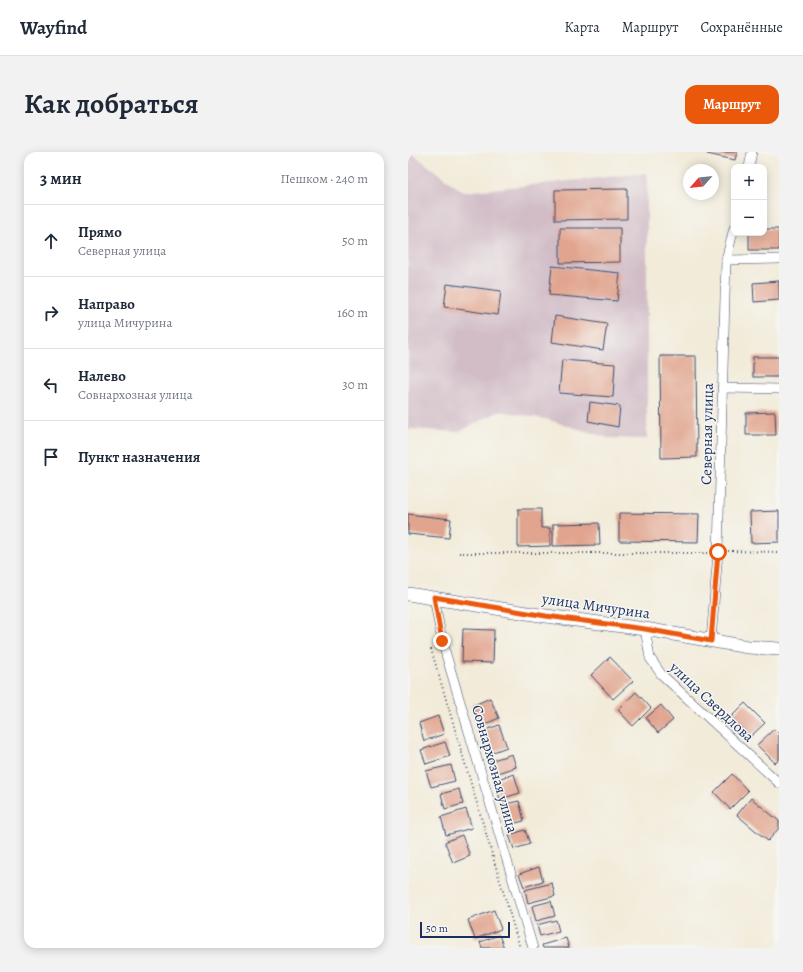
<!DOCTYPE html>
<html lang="ru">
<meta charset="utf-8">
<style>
:root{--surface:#fff;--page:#f2f2f3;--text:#1f2937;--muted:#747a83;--line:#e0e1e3;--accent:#ea580c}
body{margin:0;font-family:Alegreya,serif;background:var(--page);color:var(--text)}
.controls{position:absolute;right:12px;top:12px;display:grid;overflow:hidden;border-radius:8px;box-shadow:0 2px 10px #0003}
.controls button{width:36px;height:36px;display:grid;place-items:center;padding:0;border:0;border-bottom:1px solid var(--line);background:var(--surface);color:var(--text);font:20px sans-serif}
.compass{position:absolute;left:275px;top:12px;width:36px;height:36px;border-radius:50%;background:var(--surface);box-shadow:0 2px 10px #0003;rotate:243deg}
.scale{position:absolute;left:12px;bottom:10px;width:90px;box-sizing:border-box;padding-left:4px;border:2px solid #1b2f5e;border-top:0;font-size:11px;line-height:14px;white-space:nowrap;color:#1b2f5e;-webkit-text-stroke:3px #f6f6f2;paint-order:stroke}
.stop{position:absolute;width:12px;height:12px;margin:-9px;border:3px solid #ea580c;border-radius:50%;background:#fff}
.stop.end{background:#ea580c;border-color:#fff;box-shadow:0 1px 4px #0008}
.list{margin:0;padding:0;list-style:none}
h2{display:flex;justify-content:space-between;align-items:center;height:52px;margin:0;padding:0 16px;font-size:17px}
h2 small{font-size:13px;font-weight:400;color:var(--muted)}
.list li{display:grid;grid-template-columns:26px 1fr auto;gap:12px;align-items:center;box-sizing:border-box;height:72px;padding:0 16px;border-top:1px solid var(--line)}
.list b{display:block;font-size:15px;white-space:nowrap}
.list p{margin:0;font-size:13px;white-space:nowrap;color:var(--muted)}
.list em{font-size:13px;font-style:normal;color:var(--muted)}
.icon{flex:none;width:22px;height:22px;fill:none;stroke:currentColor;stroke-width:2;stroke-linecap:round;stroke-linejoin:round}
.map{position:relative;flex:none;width:371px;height:796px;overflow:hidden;border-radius:12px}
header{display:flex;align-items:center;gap:24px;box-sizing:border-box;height:56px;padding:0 20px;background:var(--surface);border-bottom:1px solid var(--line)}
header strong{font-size:19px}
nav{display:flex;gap:22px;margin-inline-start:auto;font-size:14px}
.intro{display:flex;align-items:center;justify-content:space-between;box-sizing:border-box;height:96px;padding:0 24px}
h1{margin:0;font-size:28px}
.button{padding:10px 18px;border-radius:12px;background:var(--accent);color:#fff;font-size:14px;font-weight:700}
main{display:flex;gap:24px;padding:0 24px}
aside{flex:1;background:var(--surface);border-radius:12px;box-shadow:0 2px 10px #0003}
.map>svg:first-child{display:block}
.industrial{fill:#d2bdc7}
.building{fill:#e1a48e}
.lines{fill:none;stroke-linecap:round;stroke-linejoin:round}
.minor-casing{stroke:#3b4b70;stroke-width:10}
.secondary-casing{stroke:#3b4b70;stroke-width:14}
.path{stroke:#3b4b70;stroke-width:2;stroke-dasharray:1 3;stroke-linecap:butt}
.minor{stroke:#fff;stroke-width:9}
.secondary{stroke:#fff;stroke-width:13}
.route{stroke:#ea580c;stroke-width:5}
.labels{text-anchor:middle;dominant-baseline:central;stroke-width:3;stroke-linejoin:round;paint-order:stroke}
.street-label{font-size:15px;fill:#1b2f5e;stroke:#f6f6f2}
</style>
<header>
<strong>Wayfind</strong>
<nav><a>Карта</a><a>Маршрут</a><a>Сохранённые</a></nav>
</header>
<div class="intro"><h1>Как добраться</h1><a class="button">Маршрут</a></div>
<main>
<aside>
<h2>3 мин<small>Пешком · 240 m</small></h2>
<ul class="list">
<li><svg class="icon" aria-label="ahead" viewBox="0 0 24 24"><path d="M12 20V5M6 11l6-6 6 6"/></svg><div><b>Прямо</b><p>Северная улица</p></div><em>50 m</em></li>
<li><svg class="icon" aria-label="right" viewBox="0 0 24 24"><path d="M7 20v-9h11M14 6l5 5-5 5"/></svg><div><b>Направо</b><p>улица Мичурина</p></div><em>160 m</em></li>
<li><svg class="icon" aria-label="left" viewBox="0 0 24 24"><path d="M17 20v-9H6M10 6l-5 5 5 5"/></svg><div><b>Налево</b><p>Совнархозная улица</p></div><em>30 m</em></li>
<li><svg class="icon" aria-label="arrive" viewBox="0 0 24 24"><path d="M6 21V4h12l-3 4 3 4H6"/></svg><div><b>Пункт назначения</b></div></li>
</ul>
</aside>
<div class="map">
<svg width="371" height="796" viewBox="0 0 371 796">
<rect width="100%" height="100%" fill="#f6f6f2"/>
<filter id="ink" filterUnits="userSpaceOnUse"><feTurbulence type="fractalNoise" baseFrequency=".025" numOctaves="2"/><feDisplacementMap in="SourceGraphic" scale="8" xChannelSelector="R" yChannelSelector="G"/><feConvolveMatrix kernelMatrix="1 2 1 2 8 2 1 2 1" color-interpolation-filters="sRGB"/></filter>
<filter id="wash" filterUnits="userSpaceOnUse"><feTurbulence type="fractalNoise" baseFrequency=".012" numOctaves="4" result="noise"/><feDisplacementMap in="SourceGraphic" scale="16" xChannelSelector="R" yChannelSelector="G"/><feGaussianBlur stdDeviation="0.9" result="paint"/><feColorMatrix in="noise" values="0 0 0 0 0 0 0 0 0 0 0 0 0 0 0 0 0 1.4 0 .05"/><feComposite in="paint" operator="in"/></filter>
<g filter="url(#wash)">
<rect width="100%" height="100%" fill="#f2ebd9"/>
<path class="industrial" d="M 0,0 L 2,0 L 55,40 L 239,21 L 239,287 L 200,286 L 137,267 L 92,259 L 50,280 L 0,277 Z"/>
<g id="blocks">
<g class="building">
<path d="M 299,0 L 329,0 L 327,8 L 299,2 Z"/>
<path d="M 219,37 L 219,67 L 147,68 L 147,38 Z"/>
<path d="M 152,76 L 212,76 L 212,110 L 152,111 Z"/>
<path d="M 356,77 L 371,77 L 371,98 L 341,98 L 341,81 L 356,81 Z"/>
<path d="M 144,114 L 212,121 L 209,149 L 141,143 Z"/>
<path d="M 371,129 L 371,148 L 346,150 L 345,131 Z"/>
<path d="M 39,132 L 93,139 L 90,163 L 36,155 Z"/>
<path d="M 147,164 L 199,172 L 195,198 L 144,190 Z"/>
<path d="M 252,204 L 288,204 L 289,305 L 253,306 Z"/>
<rect x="345" y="205" width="26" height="20"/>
<path d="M 154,208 L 207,212 L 205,245 L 151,241 Z"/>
<path d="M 182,250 L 212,254 L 210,275 L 180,269 Z"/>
<path d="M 367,260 L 368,283 L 338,283 L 338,261 Z"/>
<path d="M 110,357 L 133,357 L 133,376 L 142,376 L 142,394 L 110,395 Z"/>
<path d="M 371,359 L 371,390 L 343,391 L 342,360 Z"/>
<path d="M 211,361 L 291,362 L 290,390 L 211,389 Z"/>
<path d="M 0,362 L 43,367 L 41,386 L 0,382 Z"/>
<path d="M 191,371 L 192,393 L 145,394 L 145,372 Z"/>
<path d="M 55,477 L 86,478 L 85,511 L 54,510 Z"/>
<path d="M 202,505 L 225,529 L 205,547 L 183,523 Z"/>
<path d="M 228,540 L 243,556 L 225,574 L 210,558 Z"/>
<path d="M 82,546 L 91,566 L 73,574 L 64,554 Z"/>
<path d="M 337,551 L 357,571 L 342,585 L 323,565 Z"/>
<path d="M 253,553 L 265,568 L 250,581 L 238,566 Z"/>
<path d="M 30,564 L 36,582 L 16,589 L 11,571 Z"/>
<path d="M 91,573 L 99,595 L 80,602 L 72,580 Z"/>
<path d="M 366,577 L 371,582 L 371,608 L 367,611 L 349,593 Z"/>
<path d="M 37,590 L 42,604 L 18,612 L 13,598 Z"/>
<path d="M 104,602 L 108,615 L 86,622 L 82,609 Z"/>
<path d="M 43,613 L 47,629 L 23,635 L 18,619 Z"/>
<path d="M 106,622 L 112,641 L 92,647 L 86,628 Z"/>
<path d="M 324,622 L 340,639 L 322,657 L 306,640 Z"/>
<path d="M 51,637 L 55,652 L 37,657 L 33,642 Z"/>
<path d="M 343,646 L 371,669 L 371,676 L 360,689 L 329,663 Z"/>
<path d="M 111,649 L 116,669 L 99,673 L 93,653 Z"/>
<path d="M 58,657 L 64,676 L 38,683 L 33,665 Z"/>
<path d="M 117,678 L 122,692 L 106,697 L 101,683 Z"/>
<path d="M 54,683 L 62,704 L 45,711 L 37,690 Z"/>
<path d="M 131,715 L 135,729 L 116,735 L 111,722 Z"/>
<path d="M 144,731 L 147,744 L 120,751 L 117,738 Z"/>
<path d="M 143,749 L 147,764 L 128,769 L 124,754 Z"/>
<path d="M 86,758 L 93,777 L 67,787 L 60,768 Z"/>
<path d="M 148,768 L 151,779 L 132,784 L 129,773 Z"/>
<path d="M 91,783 L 96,796 L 74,796 L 72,790 Z"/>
<path d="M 158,786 L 161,796 L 135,796 L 134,793 Z"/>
</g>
</g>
</g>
<g filter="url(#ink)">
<use href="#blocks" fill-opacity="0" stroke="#3b4b70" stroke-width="1"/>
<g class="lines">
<defs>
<g id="minor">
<path d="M 341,15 L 344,0"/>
<path d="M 318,108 L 371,107"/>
<path d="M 314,236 L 371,237"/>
<path d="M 26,445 L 34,489 L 125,796"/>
<path d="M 237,477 L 242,506 L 253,522 L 371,631"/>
<path d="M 303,489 L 310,400 L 318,108 L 326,76"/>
</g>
<path id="secondary" d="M 0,442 L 138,464 L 237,477 L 340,495 L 371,497"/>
</defs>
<use href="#minor" class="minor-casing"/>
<use href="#secondary" class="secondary-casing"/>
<g class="path">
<path d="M 320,399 L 371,400"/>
<path d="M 51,401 L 300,401"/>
<path d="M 23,497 L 112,796"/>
</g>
<use href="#minor" class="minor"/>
<use href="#secondary" class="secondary"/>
</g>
</g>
<g class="lines" filter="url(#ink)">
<path class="route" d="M 34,489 L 26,445 L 138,464 L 237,477 L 303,489 L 310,400"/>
</g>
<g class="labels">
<g class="street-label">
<text transform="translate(299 282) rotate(-89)">Северная улица</text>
<text transform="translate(188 454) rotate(8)">улица Мичурина</text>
<text transform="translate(304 550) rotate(43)">улица Свердлова</text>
<text transform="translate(87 617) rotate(74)">Совнархозная улица</text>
</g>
</g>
</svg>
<div class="controls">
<button>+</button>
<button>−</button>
</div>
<svg class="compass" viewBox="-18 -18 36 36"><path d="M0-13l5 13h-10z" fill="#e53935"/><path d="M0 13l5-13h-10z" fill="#747a83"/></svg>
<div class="scale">50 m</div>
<div class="stop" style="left:310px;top:400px"></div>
<div class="stop end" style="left:34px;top:489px"></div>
</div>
</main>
